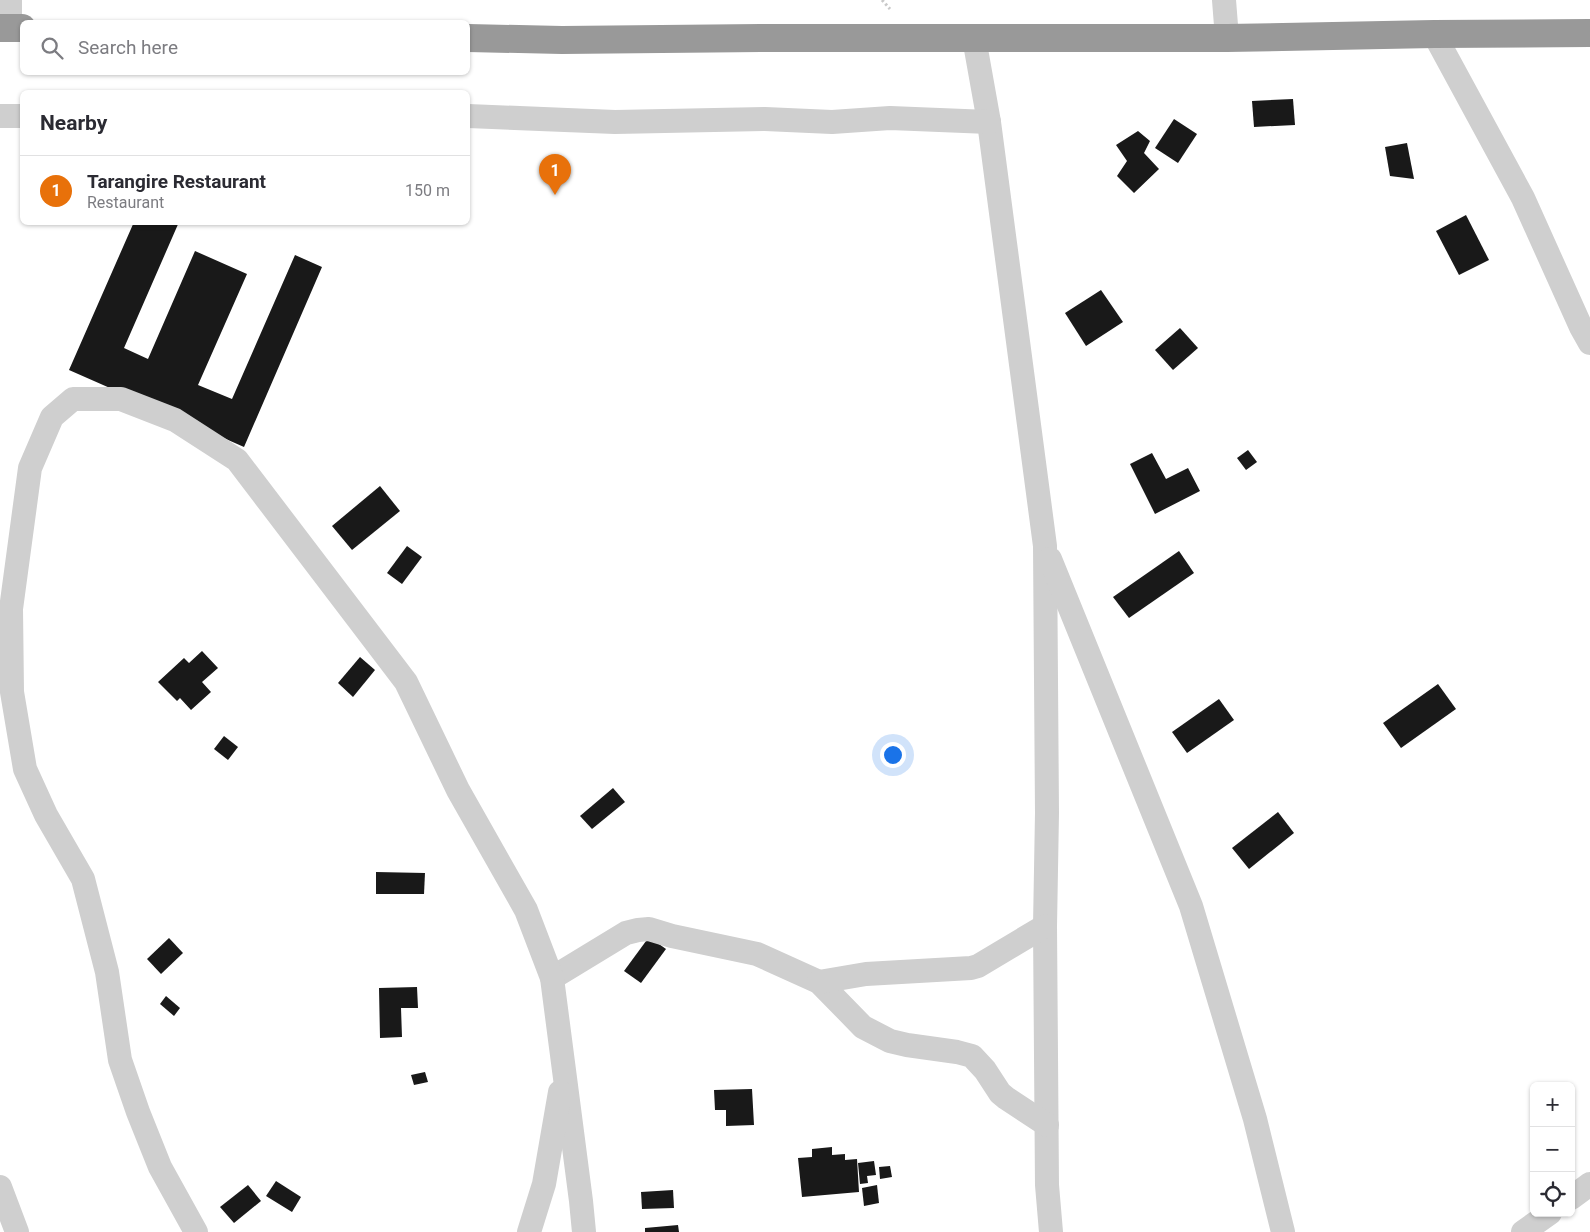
<!DOCTYPE html>
<meta charset="utf-8">
<style>
:root{--surface:#fff;--page:#f2f2f3;--text:#2b2b33;--muted:#7c7c81;--line:#e1e1e2;--accent:#d4494d}
body{margin:0;font-family:Roboto,sans-serif;background:var(--page);color:var(--text)}
.controls{position:absolute;right:15px;bottom:15px;display:grid;overflow:hidden;border-radius:8px;box-shadow:0 1px 4px #0004}
.controls button{width:45px;height:45px;display:grid;place-items:center;padding:0;border:0;border-bottom:1px solid var(--line);background:var(--surface);color:var(--text);font:25px sans-serif}
.you{position:absolute;left:892px;top:754px;width:18px;height:18px;margin:-12px;border:4px solid #fff;border-radius:50%;background:#1a73e8;box-shadow:0 0 0 8px #1a73e833}
.badge{display:grid;place-items:center;width:32px;height:32px;border-radius:50%;background:var(--accent);color:#fff;font-size:16px;font-weight:700}
.pin{position:absolute;translate:-50% -41px;filter:drop-shadow(0 1px 2px #0008)}
.pin::after{content:'';position:absolute;top:26px;width:18px;height:15px;background:inherit;clip-path:polygon(0 0,100% 0,50% 100%)}
.list{margin:0;padding:0;list-style:none}
h2{display:flex;justify-content:space-between;align-items:center;height:65px;margin:0;padding:0 20px;font-size:21px}
h2 small{font-size:16px;font-weight:400;color:var(--muted)}
.list li{display:grid;grid-template-columns:32px 1fr auto;gap:15px;align-items:center;box-sizing:border-box;height:70px;padding:0 20px;border-top:1px solid var(--line)}
.list b{display:block;font-size:19px;white-space:nowrap}
.list p{margin:0;font-size:16px;white-space:nowrap;color:var(--muted)}
.list em{font-size:16px;font-style:normal;color:var(--muted)}
.icon{flex:none;width:28px;height:28px;fill:none;stroke:currentColor;stroke-width:2;stroke-linecap:round;stroke-linejoin:round}
.map{position:relative;flex:none;width:1590px;height:1232px;overflow:hidden}
.search{position:absolute;background:var(--surface);box-shadow:0 1px 4px #0004;left:20px;top:20px;width:450px;height:55px;display:flex;align-items:center;gap:12px;box-sizing:border-box;padding:0 18px;border-radius:8px;color:var(--muted);font-size:19px}
.panel{position:absolute;background:var(--surface);box-shadow:0 1px 4px #0004;left:20px;top:90px;width:450px;height:135px;border-radius:8px}
.map>svg:first-child{display:block}
.building{fill:#191919}
.lines{fill:none;stroke-linecap:round;stroke-linejoin:round}
.path{stroke:#c9c9c9;stroke-width:3;stroke-dasharray:2.5 2.5;stroke-linecap:butt}
.street{stroke:#cfcfcf;stroke-width:24}
.highway{stroke:#999;stroke-width:28}
</style>
<div class="map">
<svg width="1590" height="1232" viewBox="0 0 1590 1232">
<rect width="100%" height="100%" fill="#fff"/>
<g class="building">
<path d="M 1293,99 L 1295,125 L 1254,127 L 1252,101 Z"/>
<path d="M 1174,119 L 1197,134 L 1178,163 L 1155,148 Z"/>
<path d="M 1138,131 L 1150,141 L 1144,153 L 1159,169 L 1134,193 L 1117,176 L 1127,161 L 1116,145 Z"/>
<path d="M 1407,143 L 1414,179 L 1390,176 L 1385,147 Z"/>
<path d="M 1466,215 L 1489,260 L 1459,275 L 1436,231 Z"/>
<path d="M 134,222 L 179,222 L 124,348 L 148,359 L 195,251 L 247,274 L 198,385 L 232,399 L 295,255 L 322,267 L 244,447 L 69,370 Z"/>
<path d="M 1101,290 L 1123,322 L 1086,346 L 1065,313 Z"/>
<path d="M 1180,328 L 1198,348 L 1173,370 L 1155,350 Z"/>
<path d="M 1248,450 L 1257,462 L 1246,470 L 1237,458 Z"/>
<path d="M 1152,453 L 1166,479 L 1188,468 L 1200,491 L 1155,514 L 1130,464 Z"/>
<path d="M 380,486 L 400,511 L 352,550 L 332,526 Z"/>
<path d="M 407,546 L 422,557 L 402,584 L 387,573 Z"/>
<path d="M 1179,551 L 1194,573 L 1129,618 L 1113,597 Z"/>
<path d="M 202,651 L 218,668 L 202,682 L 211,692 L 191,710 L 180,698 L 177,701 L 158,682 L 184,658 L 189,663 Z"/>
<path d="M 360,657 L 375,670 L 353,697 L 338,683 Z"/>
<path d="M 1438,684 L 1456,709 L 1401,748 L 1383,723 Z"/>
<path d="M 1219,699 L 1234,720 L 1187,753 L 1172,732 Z"/>
<path d="M 224,736 L 238,747 L 228,760 L 214,749 Z"/>
<path d="M 613,788 L 625,802 L 592,829 L 580,816 Z"/>
<path d="M 1278,812 L 1294,833 L 1249,869 L 1232,848 Z"/>
<path d="M 376,872 L 425,873 L 424,894 L 376,894 Z"/>
<path d="M 649,937 L 666,949 L 641,983 L 624,971 Z"/>
<path d="M 169,938 L 183,953 L 161,974 L 147,959 Z"/>
<path d="M 417,987 L 418,1008 L 401,1008 L 402,1037 L 380,1038 L 379,988 Z"/>
<path d="M 166,996 L 180,1008 L 174,1016 L 160,1004 Z"/>
<path d="M 425,1072 L 428,1082 L 414,1085 L 411,1075 Z"/>
<path d="M 752,1089 L 754,1125 L 726,1126 L 726,1110 L 715,1110 L 714,1090 Z"/>
<path d="M 832,1147 L 832,1155 L 845,1154 L 845,1160 L 857,1159 L 859,1192 L 802,1197 L 798,1158 L 812,1157 L 812,1149 Z"/>
<path d="M 874,1161 L 876,1175 L 867,1176 L 868,1183 L 860,1184 L 858,1163 Z"/>
<path d="M 890,1166 L 892,1177 L 880,1179 L 879,1167 Z"/>
<path d="M 276,1181 L 301,1197 L 292,1212 L 266,1196 Z"/>
<path d="M 248,1185 L 261,1201 L 234,1223 L 220,1207 Z"/>
<path d="M 877,1185 L 879,1203 L 864,1206 L 862,1188 Z"/>
<path d="M 673,1190 L 674,1208 L 642,1209 L 641,1192 Z"/>
<path d="M 678,1225 L 679,1232 L 645,1232 L 645,1228 Z"/>
</g>
<g class="lines">
<path class="path" d="M 882,0 L 890,9"/>
<g class="street">
<path d="M 1224,0 L 1227,38"/>
<path d="M 10,28 L 10,0"/>
<path d="M 1434,34 L 1523,198 L 1581,327 L 1590,343"/>
<path d="M 974,38 L 989,122 L 1045,546 L 1047,813 L 1045,926 L 1047,1185 L 1051,1232"/>
<path d="M 0,116 L 22,116"/>
<path d="M 468,116 L 615,122 L 765,119 L 832,122 L 890,118 L 989,122"/>
<path d="M 1050,559 L 1191,906 L 1255,1119 L 1283,1232"/>
<path d="M 552,978 L 626,933 L 638,930 L 649,929 L 672,936 L 757,954 L 819,982 L 863,1027 L 890,1041 L 907,1045 L 957,1052 L 972,1056 L 985,1070 L 1000,1093 L 1006,1098 L 1047,1125"/>
<path d="M 819,982 L 866,974 L 971,968 L 978,966 L 1045,926"/>
<path d="M 0,1187 L 17,1232"/>
<path d="M 1571,1198 L 1590,1184"/>
<path d="M 196,1232 L 160,1167 L 138,1112 L 120,1060 L 107,972 L 83,879 L 46,815 L 25,769 L 12,692 L 11,609 L 30,468 L 52,417 L 73,399 L 121,399 L 175,420 L 237,460 L 406,682 L 458,790 L 526,910 L 552,978 L 581,1201 L 584,1232"/>
<path d="M 529,1232 L 544,1184 L 560,1092"/>
<path d="M 1523,1232 L 1550,1213"/>
</g>
<g class="highway">
<path d="M 0,28 L 22,28"/>
<path d="M 468,38 L 562,40 L 761,38 L 1227,38 L 1434,34 L 1590,33"/>
</g>
</g>
</svg>
<div class="controls">
<button>+</button>
<button>−</button>
<button><svg class="icon" aria-label="locate" viewBox="0 0 24 24"><circle cx="12" cy="12" r="6"/><path d="M12 2v4M12 18v4M2 12h4M18 12h4"/></svg></button>
</div>
<div class="you"></div>
<div class="pin badge" style="left:555px;top:195px;background:#e8710a">1</div>
<div class="search"><svg class="icon" aria-label="search" viewBox="0 0 24 24"><circle cx="10" cy="10" r="6"/><path d="M15 15l6 6"/></svg>Search here</div>
<section class="panel">
<h2>Nearby<small></small></h2>
<ul class="list">
<li><span class="badge" style="background:#e8710a">1</span><div><b>Tarangire Restaurant</b><p>Restaurant</p></div><em>150 m</em></li>
</ul>
</section>
</div>
